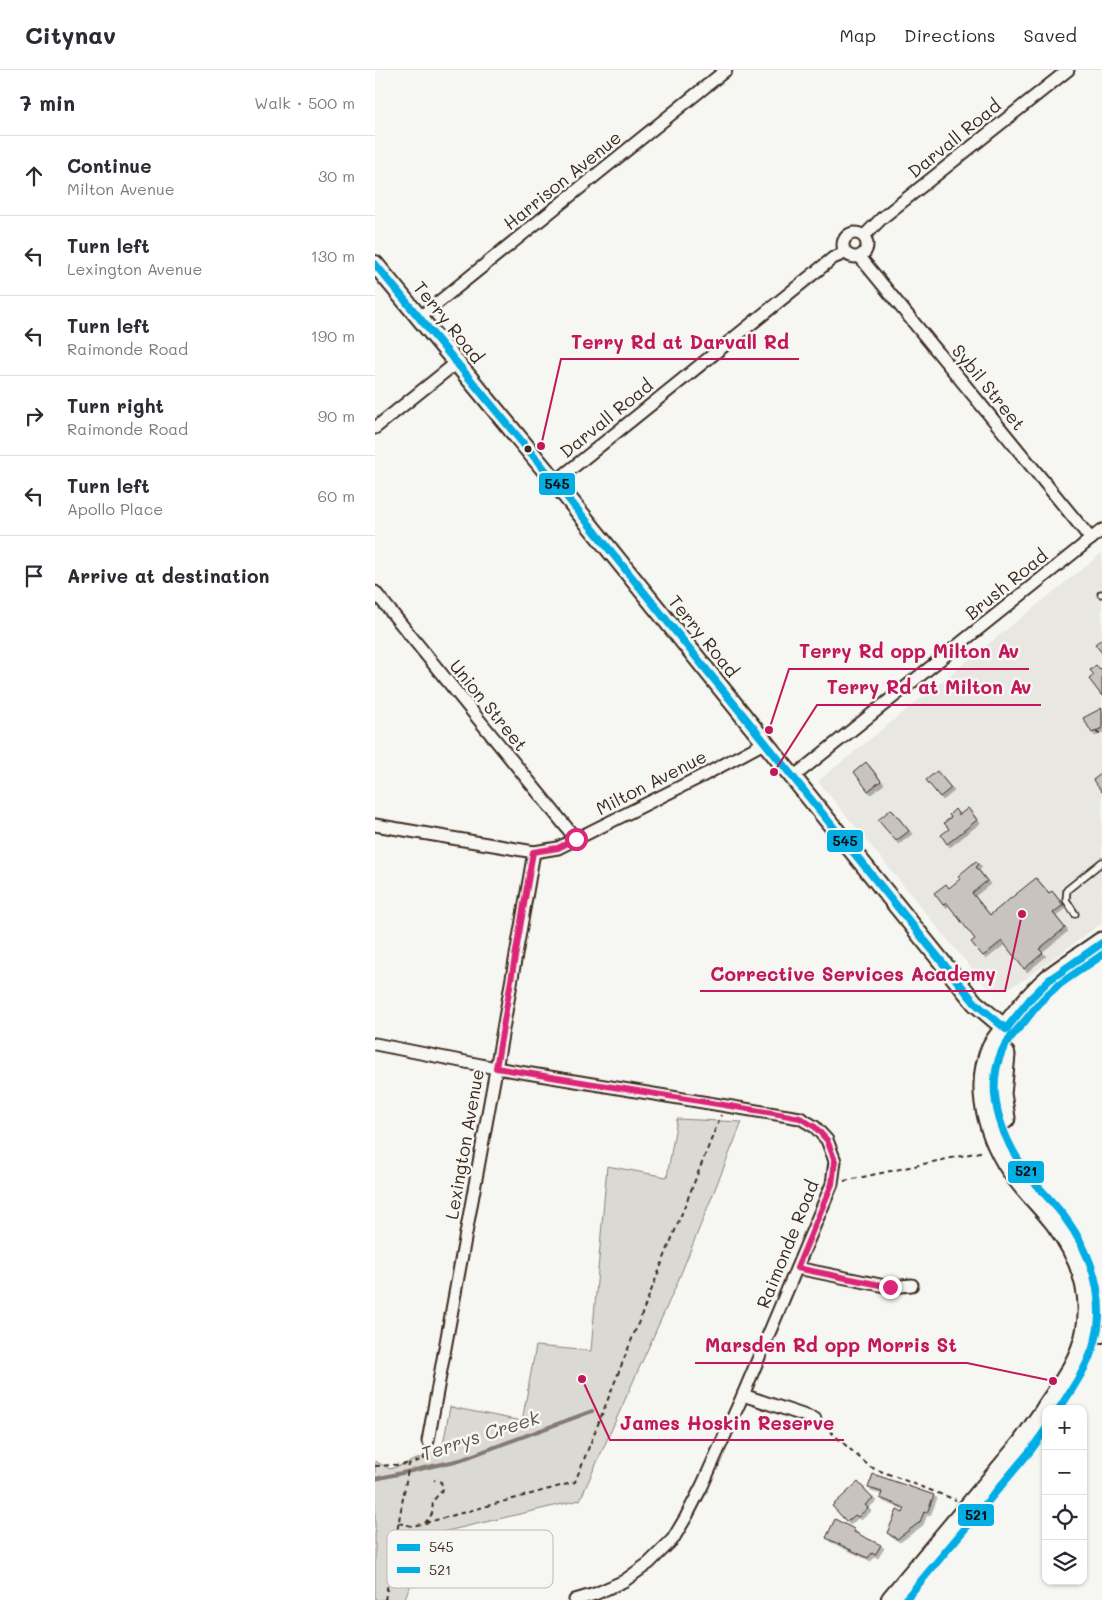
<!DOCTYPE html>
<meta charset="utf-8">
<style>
:root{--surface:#fff;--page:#f2f2f3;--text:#2b2b33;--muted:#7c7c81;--line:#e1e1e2}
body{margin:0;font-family:Mali,sans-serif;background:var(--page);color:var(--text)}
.controls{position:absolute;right:15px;bottom:15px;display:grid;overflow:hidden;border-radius:10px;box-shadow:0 1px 4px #0004}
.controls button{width:45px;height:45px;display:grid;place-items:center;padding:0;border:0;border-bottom:1px solid var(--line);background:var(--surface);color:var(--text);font:25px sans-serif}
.stop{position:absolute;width:15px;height:15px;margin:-11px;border:4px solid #db2777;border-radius:50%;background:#fff}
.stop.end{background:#db2777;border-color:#fff;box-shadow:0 1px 5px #0008}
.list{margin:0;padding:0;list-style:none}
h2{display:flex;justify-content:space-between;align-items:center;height:65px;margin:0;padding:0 20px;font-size:21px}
h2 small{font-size:16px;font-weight:400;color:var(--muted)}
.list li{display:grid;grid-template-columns:32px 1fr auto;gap:15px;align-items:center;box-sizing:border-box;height:80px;padding:0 20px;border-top:1px solid var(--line)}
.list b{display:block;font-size:19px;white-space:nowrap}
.list p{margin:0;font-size:16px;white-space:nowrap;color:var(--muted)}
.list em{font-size:16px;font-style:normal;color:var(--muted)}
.icon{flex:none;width:28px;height:28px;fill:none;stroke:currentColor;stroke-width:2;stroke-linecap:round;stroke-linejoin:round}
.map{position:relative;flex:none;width:727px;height:1530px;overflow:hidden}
header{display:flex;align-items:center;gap:30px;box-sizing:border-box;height:70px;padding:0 25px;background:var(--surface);border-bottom:1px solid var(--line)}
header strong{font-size:24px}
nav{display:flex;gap:28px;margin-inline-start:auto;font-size:18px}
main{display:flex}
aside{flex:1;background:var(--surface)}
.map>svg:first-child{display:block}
.built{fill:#e8e7e2}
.green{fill:#dad9d3;stroke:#8a8278}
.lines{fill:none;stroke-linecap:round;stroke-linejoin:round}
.stream{stroke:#857a71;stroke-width:4}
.building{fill:#c8c3be;stroke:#3b2a1e;filter:url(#shadow)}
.lane-casing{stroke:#3b2a1e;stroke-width:9}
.street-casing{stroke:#3b2a1e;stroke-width:15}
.secondary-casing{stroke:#3b2a1e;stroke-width:20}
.highway-casing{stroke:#3b2a1e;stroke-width:25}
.path{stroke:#3b2a1e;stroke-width:2;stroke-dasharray:5 4;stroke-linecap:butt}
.lane{stroke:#f6f6f2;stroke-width:5.5}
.street{stroke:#f6f6f2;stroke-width:11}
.secondary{stroke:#f6f6f2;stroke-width:16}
.highway{stroke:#f6f6f2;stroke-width:21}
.bus-1-casing{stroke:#f6f6f2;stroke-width:11}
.bus-2-casing{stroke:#f6f6f2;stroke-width:11}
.bus-1{stroke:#03aee5;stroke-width:8}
.bus-2{stroke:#03aee5;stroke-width:8}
.route{stroke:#db2777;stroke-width:6}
.bus-dot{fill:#3b2a1e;stroke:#f6f6f2;stroke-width:2}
.labels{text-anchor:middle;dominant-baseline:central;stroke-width:5;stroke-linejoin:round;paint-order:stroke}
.street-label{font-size:18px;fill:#3b2a1e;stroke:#f6f6f2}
.water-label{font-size:19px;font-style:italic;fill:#605248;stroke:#f6f6f2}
.key{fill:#f6f6f2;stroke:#beb9b2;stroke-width:1}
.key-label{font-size:14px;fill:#3b2a1e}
.leader{fill:none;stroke:#c2185b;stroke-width:2}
.callout-dot{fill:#c2185b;stroke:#f6f6f2;stroke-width:2}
.callout-label{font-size:19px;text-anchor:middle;font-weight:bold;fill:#c2185b;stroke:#f6f6f2;stroke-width:5;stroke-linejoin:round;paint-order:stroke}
.line-badge{stroke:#f6f6f2;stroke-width:2}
.pale-badge-label{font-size:14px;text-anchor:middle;font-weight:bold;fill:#111}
</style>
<header>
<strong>Citynav</strong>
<nav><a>Map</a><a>Directions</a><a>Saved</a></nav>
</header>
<main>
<aside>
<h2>7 min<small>Walk · 500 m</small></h2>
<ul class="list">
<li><svg class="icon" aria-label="ahead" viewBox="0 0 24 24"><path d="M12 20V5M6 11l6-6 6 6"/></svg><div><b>Continue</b><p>Milton Avenue</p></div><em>30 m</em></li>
<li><svg class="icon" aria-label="left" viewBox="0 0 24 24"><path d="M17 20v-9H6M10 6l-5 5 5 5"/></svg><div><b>Turn left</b><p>Lexington Avenue</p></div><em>130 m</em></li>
<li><svg class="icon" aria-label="left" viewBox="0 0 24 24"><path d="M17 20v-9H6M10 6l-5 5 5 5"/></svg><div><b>Turn left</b><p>Raimonde Road</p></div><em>190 m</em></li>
<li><svg class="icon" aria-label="right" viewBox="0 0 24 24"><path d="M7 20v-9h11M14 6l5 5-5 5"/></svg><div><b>Turn right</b><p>Raimonde Road</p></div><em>90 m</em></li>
<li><svg class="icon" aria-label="left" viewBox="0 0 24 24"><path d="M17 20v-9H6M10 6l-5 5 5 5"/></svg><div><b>Turn left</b><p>Apollo Place</p></div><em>60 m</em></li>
<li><svg class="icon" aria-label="arrive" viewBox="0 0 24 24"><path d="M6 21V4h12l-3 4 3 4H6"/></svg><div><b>Arrive at destination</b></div></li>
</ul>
</aside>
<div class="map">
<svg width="727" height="1530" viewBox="0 0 727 1530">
<defs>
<filter id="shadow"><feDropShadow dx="3" dy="3" stdDeviation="0" flood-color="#0004"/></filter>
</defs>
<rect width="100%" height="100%" fill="#f6f6f2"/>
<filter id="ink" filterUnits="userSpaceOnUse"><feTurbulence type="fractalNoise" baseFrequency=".02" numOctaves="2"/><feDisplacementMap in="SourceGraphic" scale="10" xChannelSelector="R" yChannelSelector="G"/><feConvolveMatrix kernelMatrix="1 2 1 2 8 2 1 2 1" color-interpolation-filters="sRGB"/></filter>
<g filter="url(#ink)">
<path class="built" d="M 727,483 L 727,853 L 650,909 L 632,919 L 621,920 L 610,915 L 443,711 Z"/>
<path class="green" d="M 302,1049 L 367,1052 L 301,1216 L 205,1430 L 59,1464 L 29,1530 L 0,1530 L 0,1463 L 1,1461 L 0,1459 L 0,1391 L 15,1399 L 67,1380 L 75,1337 L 147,1351 L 161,1276 L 216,1281 L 232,1096 L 292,1107 Z"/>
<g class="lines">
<path class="stream" d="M 0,1409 L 85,1390 L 217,1341"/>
</g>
<g class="building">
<path d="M 727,569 L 727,583 L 720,574 Z"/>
<path d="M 721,595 L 725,599 L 727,598 L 727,626 L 714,609 L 719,605 L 715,600 Z"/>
<path d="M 727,638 L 727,658 L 717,663 L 708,648 Z"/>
<path d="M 491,692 L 506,711 L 493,721 L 479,702 Z"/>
<path d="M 562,701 L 576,718 L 565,727 L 551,710 Z"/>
<path d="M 727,703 L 727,722 L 718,710 Z"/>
<path d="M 593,738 L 602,750 L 572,774 L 566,765 L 574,759 L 569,753 L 576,747 L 574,745 L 580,739 L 584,745 Z"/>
<path d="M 516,739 L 534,761 L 521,771 L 503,750 Z"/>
<path d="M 601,791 L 604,794 L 601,797 L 612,811 L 597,823 L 615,845 L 661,808 L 674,823 L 677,821 L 688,835 L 678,843 L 690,858 L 664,879 L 668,883 L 649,899 L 627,871 L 608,886 L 596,872 L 600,869 L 571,832 L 568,835 L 559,823 L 571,814 L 574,818 L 585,809 L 583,806 Z"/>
<path d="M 498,1404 L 559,1425 L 552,1443 L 549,1442 L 545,1452 L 522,1469 L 512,1463 L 522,1440 L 528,1443 L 530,1438 L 505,1428 L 507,1422 L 493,1418 Z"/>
<path d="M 483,1412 L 498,1428 L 490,1435 L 493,1438 L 483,1447 L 480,1445 L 472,1452 L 457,1436 Z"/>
<path d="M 460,1449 L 479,1459 L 479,1462 L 506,1475 L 500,1485 L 497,1483 L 493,1488 L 451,1468 Z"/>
</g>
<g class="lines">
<defs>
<g id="lane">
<path d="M 726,524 L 727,524"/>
<path d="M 700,844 L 691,830 L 692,820 L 727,792"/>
</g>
<g id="street">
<circle cx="480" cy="175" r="12"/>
<path d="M 489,166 L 507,148 L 693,0"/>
<path d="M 485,187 L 716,469"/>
<path d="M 45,247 L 351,0"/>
<path d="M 0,358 L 81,293"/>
<path d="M 180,412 L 458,188 L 470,183"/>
<path d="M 0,522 L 201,769"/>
<path d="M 417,708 L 727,460"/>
<path d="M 0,755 L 159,782 L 183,778 L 331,704 L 389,673"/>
<path d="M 0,974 L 121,998 L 425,1048 L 440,1057 L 452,1070 L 460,1091 L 457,1114 L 368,1325 L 327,1416 L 311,1447 L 298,1469 L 274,1493 L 249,1511 L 220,1524 L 200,1530"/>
<path d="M 422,1198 L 515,1217 L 537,1215"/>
<path d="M 368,1325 L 440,1349"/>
<path d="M 53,1371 L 120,1005 L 159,782"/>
</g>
<g id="secondary">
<path d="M 0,194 L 180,412 L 600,933 L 631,959"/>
<path d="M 726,1264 L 727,1264"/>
</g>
<g id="highway">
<path d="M 629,1048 L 625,1024 L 629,985"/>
<path d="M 672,1339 C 688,1315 707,1290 712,1262 C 720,1222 705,1184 681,1152 C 671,1139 659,1127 649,1115 C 618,1078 598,1023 618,977 C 621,971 626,966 629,961 C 643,943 657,925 674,910 C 691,897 710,885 727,873"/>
<path d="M 517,1530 L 648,1374 L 671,1341"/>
</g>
</defs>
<use href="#lane" class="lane-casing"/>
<use href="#street" class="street-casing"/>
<use href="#secondary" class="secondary-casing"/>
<use href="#highway" class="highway-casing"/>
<g class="path">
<path d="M 721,661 L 727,667"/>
<path d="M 469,1111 L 609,1081"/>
<path d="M 448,1355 L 495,1397 L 581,1430"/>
<path d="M 0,1396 L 34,1394"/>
<path d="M 23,1453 L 37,1456 L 50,1453 L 57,1444 L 58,1431 L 68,1419 L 66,1412 L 59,1410"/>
<path d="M 50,1453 L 200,1412 L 346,1045"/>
<path d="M 10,1530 L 34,1394 L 49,1389 L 50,1383"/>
</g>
<use href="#lane" class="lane"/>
<use href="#street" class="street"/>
<use href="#secondary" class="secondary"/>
<use href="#highway" class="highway"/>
<defs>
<g id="bus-1">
<path d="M 0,194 L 180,412 L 600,933 L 631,959"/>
<path d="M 631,959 L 656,928 L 674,910 L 727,873"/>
</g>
<g id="bus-2">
<path d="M 684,1339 C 703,1310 723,1282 724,1246 C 725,1209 710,1174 688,1145 C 678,1132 666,1121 656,1108 C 629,1074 608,1024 627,981 C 632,970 642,960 650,951 C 659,939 669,927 680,918 C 695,906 712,896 727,885"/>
<path d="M 530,1530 L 656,1380 L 671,1359"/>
</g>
</defs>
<use href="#bus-1" class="bus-1-casing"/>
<use href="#bus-2" class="bus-2-casing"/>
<use href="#bus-1" class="bus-1"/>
<use href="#bus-2" class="bus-2"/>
</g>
</g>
<g class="lines" filter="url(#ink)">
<path class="route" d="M 201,769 L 183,778 L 158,782 L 121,998 L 404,1044 L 425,1048 L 440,1057 L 452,1070 L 460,1091 L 457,1114 L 422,1198 L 515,1217"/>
</g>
<circle class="bus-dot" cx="153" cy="379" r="4.5"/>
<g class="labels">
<g class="street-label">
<text transform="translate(579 68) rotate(-39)">Darvall Road</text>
<text transform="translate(187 110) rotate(-39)">Harrison Avenue</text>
<text transform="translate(74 252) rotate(51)">Terry Road</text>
<text transform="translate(614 317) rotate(51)">Sybil Street</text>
<text transform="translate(231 348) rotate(-39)">Darvall Road</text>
<text transform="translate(631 514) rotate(-39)">Brush Road</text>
<text transform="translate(329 566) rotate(51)">Terry Road</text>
<text transform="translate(114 635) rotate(51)">Union Street</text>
<text transform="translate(276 712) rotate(-27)">Milton Avenue</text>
<text transform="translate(89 1074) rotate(-80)">Lexington Avenue</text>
<text transform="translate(412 1174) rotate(-68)">Raimonde Road</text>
</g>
<g class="water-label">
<text transform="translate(105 1365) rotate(-18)">Terrys Creek</text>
</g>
</g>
<rect x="12" y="1460" width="166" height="58" rx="8" class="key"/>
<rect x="22" y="1474" width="23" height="7" fill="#03aee5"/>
<rect x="22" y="1497" width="23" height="6" fill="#03aee5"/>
<g class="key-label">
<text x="54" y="1482">545</text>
<text x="54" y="1505">521</text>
</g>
<path class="leader" d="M166 376L186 289H424M394 660L414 599H654M399 702L442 635H666M647 844L630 921H325M678 1311L592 1293H320M207 1309L235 1370H469"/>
<g class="callout-dot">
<circle cx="166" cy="376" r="5"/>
<circle cx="394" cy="660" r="5"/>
<circle cx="399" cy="702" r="5"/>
<circle cx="647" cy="844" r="5"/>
<circle cx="678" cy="1311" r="5"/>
<circle cx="207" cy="1309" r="5"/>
</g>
<g class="callout-label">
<text x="305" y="279">Terry Rd at Darvall Rd</text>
<text x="534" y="588">Terry Rd opp Milton Av</text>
<text x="554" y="624">Terry Rd at Milton Av</text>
<text x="478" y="911">Corrective Services Academy</text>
<text x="456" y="1282">Marsden Rd opp Morris St</text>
<text x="352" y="1360">James Hoskin Reserve</text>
</g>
<g class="line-badge">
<rect x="163" y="402" width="38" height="24" rx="5" fill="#03aee5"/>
<rect x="451" y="759" width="38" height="24" rx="5" fill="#03aee5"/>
<rect x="632" y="1090" width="38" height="24" rx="5" fill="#03aee5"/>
<rect x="582" y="1433" width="38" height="24" rx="5" fill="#03aee5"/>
</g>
<g class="pale-badge-label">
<text x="182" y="419">545</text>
<text x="470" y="776">545</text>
<text x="651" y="1106">521</text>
<text x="601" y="1450">521</text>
</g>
</svg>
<div class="controls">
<button>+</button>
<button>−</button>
<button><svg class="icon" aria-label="locate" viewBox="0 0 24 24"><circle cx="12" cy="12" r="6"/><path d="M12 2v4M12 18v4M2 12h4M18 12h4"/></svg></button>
<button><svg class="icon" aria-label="layers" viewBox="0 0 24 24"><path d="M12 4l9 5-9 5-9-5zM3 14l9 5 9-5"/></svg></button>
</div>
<div class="stop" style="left:201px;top:769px"></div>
<div class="stop end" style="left:515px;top:1217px"></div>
</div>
</main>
